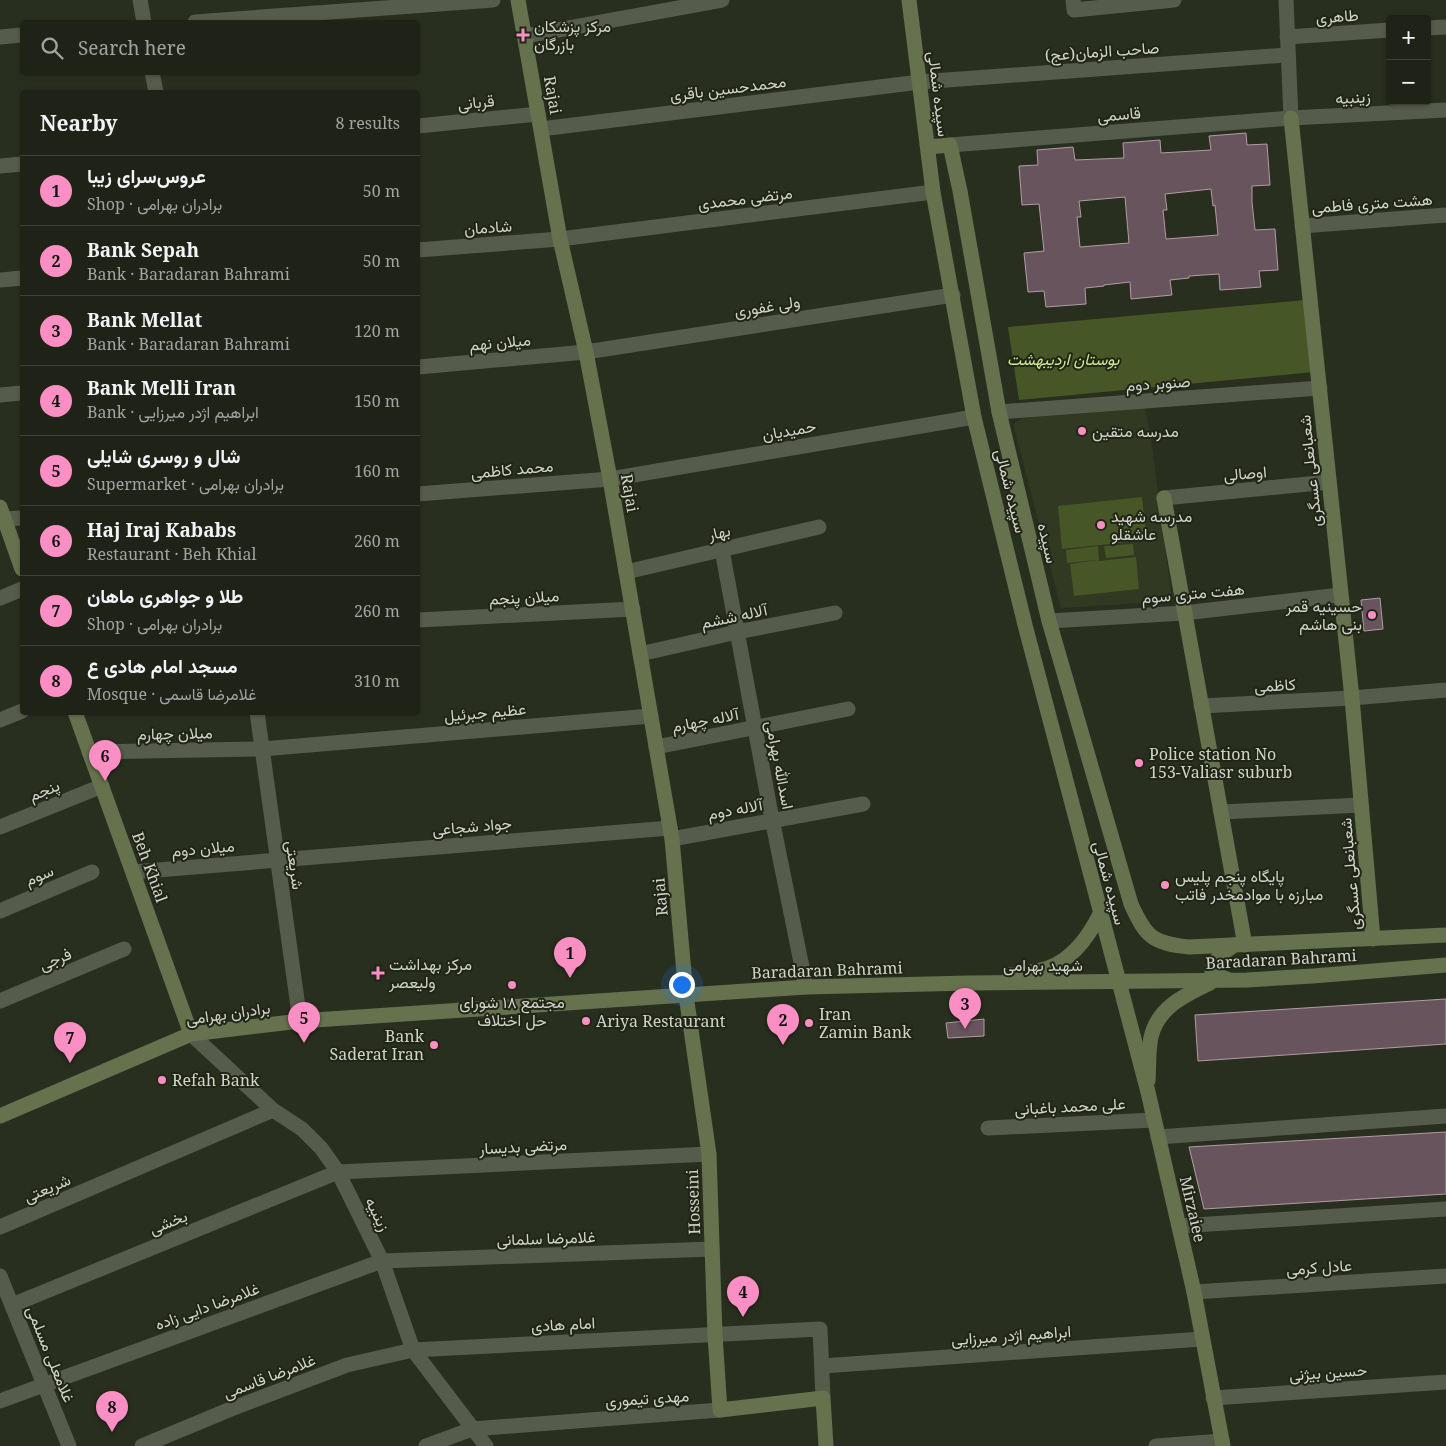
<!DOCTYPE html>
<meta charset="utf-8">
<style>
:root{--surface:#1f2317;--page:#272b20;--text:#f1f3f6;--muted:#a1a4a1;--line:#3c4036;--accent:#fb8fc4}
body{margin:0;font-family:"Noto Serif",Vazirmatn,serif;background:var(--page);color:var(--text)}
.controls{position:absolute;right:15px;top:15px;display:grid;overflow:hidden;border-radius:5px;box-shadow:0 1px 4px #0004}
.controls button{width:45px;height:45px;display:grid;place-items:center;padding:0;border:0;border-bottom:1px solid var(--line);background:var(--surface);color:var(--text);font:25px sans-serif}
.you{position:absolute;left:681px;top:984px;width:18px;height:18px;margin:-12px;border:4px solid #fff;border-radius:50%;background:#1a73e8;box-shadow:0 0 0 8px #1a73e833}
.badge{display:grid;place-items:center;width:32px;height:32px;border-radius:50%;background:var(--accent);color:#111;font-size:16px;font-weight:700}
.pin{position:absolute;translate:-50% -41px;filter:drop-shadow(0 1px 2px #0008)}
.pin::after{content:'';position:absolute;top:26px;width:18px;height:15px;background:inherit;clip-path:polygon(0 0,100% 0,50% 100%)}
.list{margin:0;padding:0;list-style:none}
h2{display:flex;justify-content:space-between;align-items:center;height:65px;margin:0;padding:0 20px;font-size:21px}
h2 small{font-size:16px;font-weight:400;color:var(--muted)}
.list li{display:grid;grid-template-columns:32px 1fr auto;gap:15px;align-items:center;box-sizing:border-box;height:70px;padding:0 20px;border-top:1px solid var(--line)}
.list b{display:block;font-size:19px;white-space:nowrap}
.list p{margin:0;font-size:16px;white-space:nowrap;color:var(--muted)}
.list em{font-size:16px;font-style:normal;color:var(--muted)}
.icon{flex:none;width:28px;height:28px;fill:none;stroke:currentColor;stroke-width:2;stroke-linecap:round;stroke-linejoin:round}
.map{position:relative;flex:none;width:1446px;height:1446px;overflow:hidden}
.search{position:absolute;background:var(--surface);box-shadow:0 1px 4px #0004;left:20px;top:20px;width:400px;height:55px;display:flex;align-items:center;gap:12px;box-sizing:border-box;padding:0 18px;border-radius:5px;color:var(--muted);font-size:19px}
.panel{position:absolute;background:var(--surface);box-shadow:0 1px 4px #0004;left:20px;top:90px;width:400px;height:625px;border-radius:5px}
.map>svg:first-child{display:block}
.built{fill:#313922}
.green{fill:#475626}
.building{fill:#67545c;stroke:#b29ca6;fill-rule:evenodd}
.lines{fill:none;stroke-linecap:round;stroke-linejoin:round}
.street{stroke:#565c4b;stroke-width:15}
.secondary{stroke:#66724e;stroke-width:15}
.poi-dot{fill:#fb8fc4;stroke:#202515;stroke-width:2}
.labels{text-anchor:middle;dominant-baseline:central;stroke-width:4;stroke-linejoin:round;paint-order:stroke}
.street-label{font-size:16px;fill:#d0d4ca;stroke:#202515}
.poi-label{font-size:16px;fill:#d0d4ca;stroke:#202515;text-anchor:start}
.park-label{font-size:16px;font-style:italic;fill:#cdeb90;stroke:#202515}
</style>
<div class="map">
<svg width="1446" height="1446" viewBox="0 0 1446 1446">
<rect width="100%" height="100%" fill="#292f1f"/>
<path class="built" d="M 1145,408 L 1151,438 L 1172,601 L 1061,608 L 1013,424 L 1023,418 Z"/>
<g class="green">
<path d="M 1305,300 L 1314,372 L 1019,400 L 1008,327 Z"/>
<path d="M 1142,497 L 1147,540 L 1062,549 L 1058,506 Z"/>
<path d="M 1133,544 L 1134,555 L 1106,558 L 1104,546 Z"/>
<path d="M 1098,546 L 1099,561 L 1136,557 L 1139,589 L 1074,596 L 1070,564 L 1098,560 L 1067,563 L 1066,550 Z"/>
</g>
<g class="building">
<path d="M 1246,133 L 1247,145 L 1267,144 L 1270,185 L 1252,186 L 1252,202 L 1255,230 L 1275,229 L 1278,270 L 1259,271 L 1261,287 L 1220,290 L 1219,274 L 1189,276 L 1189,278 L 1170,280 L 1172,295 L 1131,299 L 1130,282 L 1104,285 L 1104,286 L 1085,288 L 1086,304 L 1046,307 L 1044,291 L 1028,292 L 1024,253 L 1044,251 L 1039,204 L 1022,205 L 1019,166 L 1038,165 L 1037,150 L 1073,147 L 1075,160 L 1124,158 L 1123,143 L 1160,140 L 1161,153 L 1211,150 L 1209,136 ZM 1211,189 L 1213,206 L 1215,205 L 1218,235 L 1166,239 L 1163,210 L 1167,210 L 1165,194 ZM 1125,197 L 1129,243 L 1080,247 L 1077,217 L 1081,217 L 1079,201 Z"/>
<path d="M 1380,598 L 1383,629 L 1364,631 L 1361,600 Z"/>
<path d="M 1446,999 L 1446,1044 L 1198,1061 L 1195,1015 Z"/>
<path d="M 984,1019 L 984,1036 L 948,1038 L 946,1023 Z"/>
<path d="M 1446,1132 L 1446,1194 L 1204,1209 L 1189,1147 Z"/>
</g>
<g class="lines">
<g class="street">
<path d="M 140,0 L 144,22"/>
<path d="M 1073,0 L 1074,10 L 1174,0"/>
<path d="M 1286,0 L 1291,118"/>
<path d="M 195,22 L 493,0"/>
<path d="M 1427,28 L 1446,27"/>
<path d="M 525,36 L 722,0"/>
<path d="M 0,37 L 22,35"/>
<path d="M 1287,37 L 1390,30"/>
<path d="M 152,72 L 156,92"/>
<path d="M 418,126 L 538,114"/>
<path d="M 541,129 L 920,82 L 1287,55"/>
<path d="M 950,145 L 1291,118 L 1446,110"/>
<path d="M 0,166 L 22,164"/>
<path d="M 1302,226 L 1446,215"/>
<path d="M 418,250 L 560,239 L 933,192"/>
<path d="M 0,280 L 22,278"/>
<path d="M 418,367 L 586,352 L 953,295"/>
<path d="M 0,395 L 22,393"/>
<path d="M 999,412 L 1320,388"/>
<path d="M 418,494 L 610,479 L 974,417"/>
<path d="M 1164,498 L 1329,482"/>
<path d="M 4,519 L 22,518"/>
<path d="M 722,550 L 770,809 L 806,987"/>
<path d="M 626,572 L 819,527"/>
<path d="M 0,598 L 22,589"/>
<path d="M 418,620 L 633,609"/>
<path d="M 1049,621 L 1184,613 L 1340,595"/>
<path d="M 640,654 L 737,632 L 835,613"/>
<path d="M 1201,706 L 1352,698 L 1446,690"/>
<path d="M 257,712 L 300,1021"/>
<path d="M 0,720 L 22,711"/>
<path d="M 656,747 L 848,709"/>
<path d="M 89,752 L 262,749 L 651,716"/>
<path d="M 1221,812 L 1361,805"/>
<path d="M 0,827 L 102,786"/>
<path d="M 672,839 L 863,804"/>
<path d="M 133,872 L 670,828"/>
<path d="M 0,911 L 92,872"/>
<path d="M 0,1001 L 124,949"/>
<path d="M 191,1034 L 273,1110 L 302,1129 L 321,1148 L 338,1172 L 382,1261 L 413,1350 L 486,1446"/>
<path d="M 988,1128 L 1154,1120"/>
<path d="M 1158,1137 L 1446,1116"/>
<path d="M 1179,1226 L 1446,1209"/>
<path d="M 0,1227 L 273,1110"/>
<path d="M 0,1276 L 69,1446"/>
<path d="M 1194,1292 L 1446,1276"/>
<path d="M 12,1305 L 338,1172 L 709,1154"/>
<path d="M 822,1366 L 1202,1339"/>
<path d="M 1213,1398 L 1446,1382"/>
<path d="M 0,1401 L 382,1261 L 712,1249"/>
<path d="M 142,1446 L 231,1409 L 347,1365 L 413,1350 L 820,1329 L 823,1398"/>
<path d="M 426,1446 L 472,1429 L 720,1410"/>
<path d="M 1156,1446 L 1222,1441"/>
</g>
<g class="secondary">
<path d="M 518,0 L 560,239 L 586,352 L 610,479 L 672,839 L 686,995 L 709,1154 L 715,1335 L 720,1410 L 823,1398 L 826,1446"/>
<path d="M 909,0 L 933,192 L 974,417 L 1025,625 L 1148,1092 L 1194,1292 L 1223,1446"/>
<path d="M 1291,118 L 1352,698 L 1373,939"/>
<path d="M 928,147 L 950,145 L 960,191 L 999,412 L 1049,621 L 1131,904 C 1146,937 1152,943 1189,947 L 1446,935"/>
<path d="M 1164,498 L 1245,945"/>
<path d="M 0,507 L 22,569"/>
<path d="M 75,712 L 191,1034"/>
<path d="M 1010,975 C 1022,973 1036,972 1048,968 C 1073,959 1089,936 1100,914"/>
<path d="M 1227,979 L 1216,975 L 1212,972 C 1212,959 1225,952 1234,945"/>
<path d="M 1148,1081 C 1149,1067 1148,1051 1151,1037 C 1158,1007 1185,995 1210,983"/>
<path d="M 0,1116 L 191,1034 L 300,1021 L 806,987 L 969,983 L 1247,980 L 1313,976 L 1446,965"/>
</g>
</g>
<g class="poi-dot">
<path d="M520.5 27.5h5v5h5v5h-5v5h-5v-5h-5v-5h5z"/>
<circle cx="1082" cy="431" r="5"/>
<circle cx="1101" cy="525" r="5"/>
<circle cx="1372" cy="615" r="5"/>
<circle cx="1139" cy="763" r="5"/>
<circle cx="1165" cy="885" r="5"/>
<path d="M375.5 965.5h5v5h5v5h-5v5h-5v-5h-5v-5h5z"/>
<circle cx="512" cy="985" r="5"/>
<circle cx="586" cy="1021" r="5"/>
<circle cx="809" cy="1023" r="5"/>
<circle cx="434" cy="1045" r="5"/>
<circle cx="162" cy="1080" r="5"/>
</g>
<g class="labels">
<g class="street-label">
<text transform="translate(1337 16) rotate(-4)">طاهری</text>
<text transform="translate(1102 51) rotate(-4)">صاحب الزمان(عج)</text>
<text transform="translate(728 88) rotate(-7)">محمدحسین باقری</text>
<text transform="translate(939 94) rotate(83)">سپیده شمالی</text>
<text transform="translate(553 95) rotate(80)">Rajai</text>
<text transform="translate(1353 97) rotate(-3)">زینبیه</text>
<text transform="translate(476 102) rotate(-6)">قربانی</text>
<text transform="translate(1119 114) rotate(-5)">قاسمی</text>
<text transform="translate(745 198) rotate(-7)">مرتضی محمدی</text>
<text transform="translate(1372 203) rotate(-4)">هشت متری فاطمی</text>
<text transform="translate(488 227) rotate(-4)">شادمان</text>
<text transform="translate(767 306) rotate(-9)">ولی غفوری</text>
<text transform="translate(500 342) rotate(-5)">میلان نهم</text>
<text transform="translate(1158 383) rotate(-4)">صنوبر دوم</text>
<text transform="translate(789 430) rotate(-10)">حمیدیان</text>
<text transform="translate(512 469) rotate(-5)">محمد کاظمی</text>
<text transform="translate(1310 471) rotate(-96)">شعبانعلی عسگری</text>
<text transform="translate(1245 473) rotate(-5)">اوصالی</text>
<text transform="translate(1011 491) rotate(76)">سپیده شمالی</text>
<text transform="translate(630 493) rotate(80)">Rajai</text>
<text transform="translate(719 532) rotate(-13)">بهار</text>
<text transform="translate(1048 543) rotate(77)">سپیده</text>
<text transform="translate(1193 593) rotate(-5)">هفت متری سوم</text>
<text transform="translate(524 597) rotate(-3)">میلان پنجم</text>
<text transform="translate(734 616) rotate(-12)">آلاله ششم</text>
<text transform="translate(1275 685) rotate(-3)">کاظمی</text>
<text transform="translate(485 712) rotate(-5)">عظیم جبرئیل</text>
<text transform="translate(705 720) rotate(-11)">آلاله چهارم</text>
<text transform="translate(175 733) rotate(-1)">میلان چهارم</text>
<text transform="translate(780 765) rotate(79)">اسدالله بهرامی</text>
<text transform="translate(44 790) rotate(-22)">پنجم</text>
<text transform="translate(735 809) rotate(-10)">آلاله دوم</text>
<text transform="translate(472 826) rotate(-5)">جواد شجاعی</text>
<text transform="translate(203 848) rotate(-5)">میلان دوم</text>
<text transform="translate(295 865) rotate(82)">شریعتی</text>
<text transform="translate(150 867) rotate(70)">Beh Khial</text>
<text transform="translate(1350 874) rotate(-95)">شعبانعلی عسگری</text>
<text transform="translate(39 875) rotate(-23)">سوم</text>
<text transform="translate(1110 883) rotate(75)">سپیده شمالی</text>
<text transform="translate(660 897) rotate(-95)">Rajai</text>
<text transform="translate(55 959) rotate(-23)">فرجی</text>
<text transform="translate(1281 959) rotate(-3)">Baradaran Bahrami</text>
<text x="1043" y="965">شهید بهرامی</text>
<text transform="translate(827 970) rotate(-2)">Baradaran Bahrami</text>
<text transform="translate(228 1013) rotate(-8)">برادران بهرامی</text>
<text transform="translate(1070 1106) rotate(-3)">علی محمد باغبانی</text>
<text transform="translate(523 1146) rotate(-3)">مرتضی بدیسار</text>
<text transform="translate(47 1188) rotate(-23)">شریعتی</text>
<text transform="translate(693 1202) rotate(-92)">Hosseini</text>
<text transform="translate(1193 1209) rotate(77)">Mirzaiee</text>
<text transform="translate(378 1214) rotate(64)">زینبیه</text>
<text transform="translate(168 1222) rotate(-22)">بخشی</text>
<text transform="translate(546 1238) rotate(-2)">غلامرضا سلمانی</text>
<text transform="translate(1319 1267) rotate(-4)">عادل کرمی</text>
<text transform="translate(207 1306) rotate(-20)">غلامرضا دایی زاده</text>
<text transform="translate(563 1324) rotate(-3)">امام هادی</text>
<text transform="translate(1011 1335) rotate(-4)">ابراهیم اژدر میرزایی</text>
<text transform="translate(51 1354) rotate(68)">غلامعلی مسلمی</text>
<text transform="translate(1328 1372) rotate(-4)">حسین بیژنی</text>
<text transform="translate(269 1376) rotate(-21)">غلامرضا قاسمی</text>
<text transform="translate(647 1398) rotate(-4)">مهدی تیموری</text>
</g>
<g class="poi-label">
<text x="534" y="26">مرکز پزشکان<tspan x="534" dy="18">بازرگان</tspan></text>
<text x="1092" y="431">مدرسه متقین</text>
<text x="1111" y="516">مدرسه شهید<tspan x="1111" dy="18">عاشقلو</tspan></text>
<text x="1362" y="606" text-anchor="end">حسینیه قمر<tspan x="1362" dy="18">بنی هاشم</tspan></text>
<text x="1149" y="754">Police station No<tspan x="1149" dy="18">153-Valiasr suburb</tspan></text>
<text x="1175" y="876">پایگاه پنجم پلیس<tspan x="1175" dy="18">مبارزه با موادمخدر فاتب</tspan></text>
<text x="389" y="964">مرکز بهداشت<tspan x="389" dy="18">ولیعصر</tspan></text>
<text x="512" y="1002" text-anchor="middle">مجتمع ۱۸ شورای<tspan x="512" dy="18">حل اختلاف</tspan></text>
<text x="819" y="1014">Iran<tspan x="819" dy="18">Zamin Bank</tspan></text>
<text x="596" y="1021">Ariya Restaurant</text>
<text x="424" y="1036" text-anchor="end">Bank<tspan x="424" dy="18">Saderat Iran</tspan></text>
<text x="172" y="1080">Refah Bank</text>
</g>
<g class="park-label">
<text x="1063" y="359">بوستان اردیبهشت</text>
</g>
</g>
</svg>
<div class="controls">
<button>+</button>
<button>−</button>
</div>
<div class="you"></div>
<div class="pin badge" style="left:570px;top:978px">1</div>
<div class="pin badge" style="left:783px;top:1045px">2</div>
<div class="pin badge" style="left:965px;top:1029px">3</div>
<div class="pin badge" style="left:743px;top:1317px">4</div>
<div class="pin badge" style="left:304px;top:1043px">5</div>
<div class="pin badge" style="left:105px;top:781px">6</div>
<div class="pin badge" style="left:70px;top:1063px">7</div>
<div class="pin badge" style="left:112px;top:1432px">8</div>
<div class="search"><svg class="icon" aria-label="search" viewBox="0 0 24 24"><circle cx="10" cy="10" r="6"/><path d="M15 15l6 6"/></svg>Search here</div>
<section class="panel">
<h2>Nearby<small>8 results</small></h2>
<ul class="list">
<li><span class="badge">1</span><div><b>عروس‌سرای زیبا</b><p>Shop · برادران بهرامی</p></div><em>50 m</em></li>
<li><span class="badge">2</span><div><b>Bank Sepah</b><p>Bank · Baradaran Bahrami</p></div><em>50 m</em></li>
<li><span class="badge">3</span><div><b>Bank Mellat</b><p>Bank · Baradaran Bahrami</p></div><em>120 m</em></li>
<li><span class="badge">4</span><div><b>Bank Melli Iran</b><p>Bank · ابراهیم اژدر میرزایی</p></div><em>150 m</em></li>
<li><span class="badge">5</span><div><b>شال و روسری شایلی</b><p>Supermarket · برادران بهرامی</p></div><em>160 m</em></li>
<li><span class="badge">6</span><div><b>Haj Iraj Kababs</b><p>Restaurant · Beh Khial</p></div><em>260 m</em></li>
<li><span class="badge">7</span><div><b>طلا و جواهری ماهان</b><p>Shop · برادران بهرامی</p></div><em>260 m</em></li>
<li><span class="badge">8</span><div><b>مسجد امام هادی ع</b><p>Mosque · غلامرضا قاسمی</p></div><em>310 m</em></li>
</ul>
</section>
</div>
